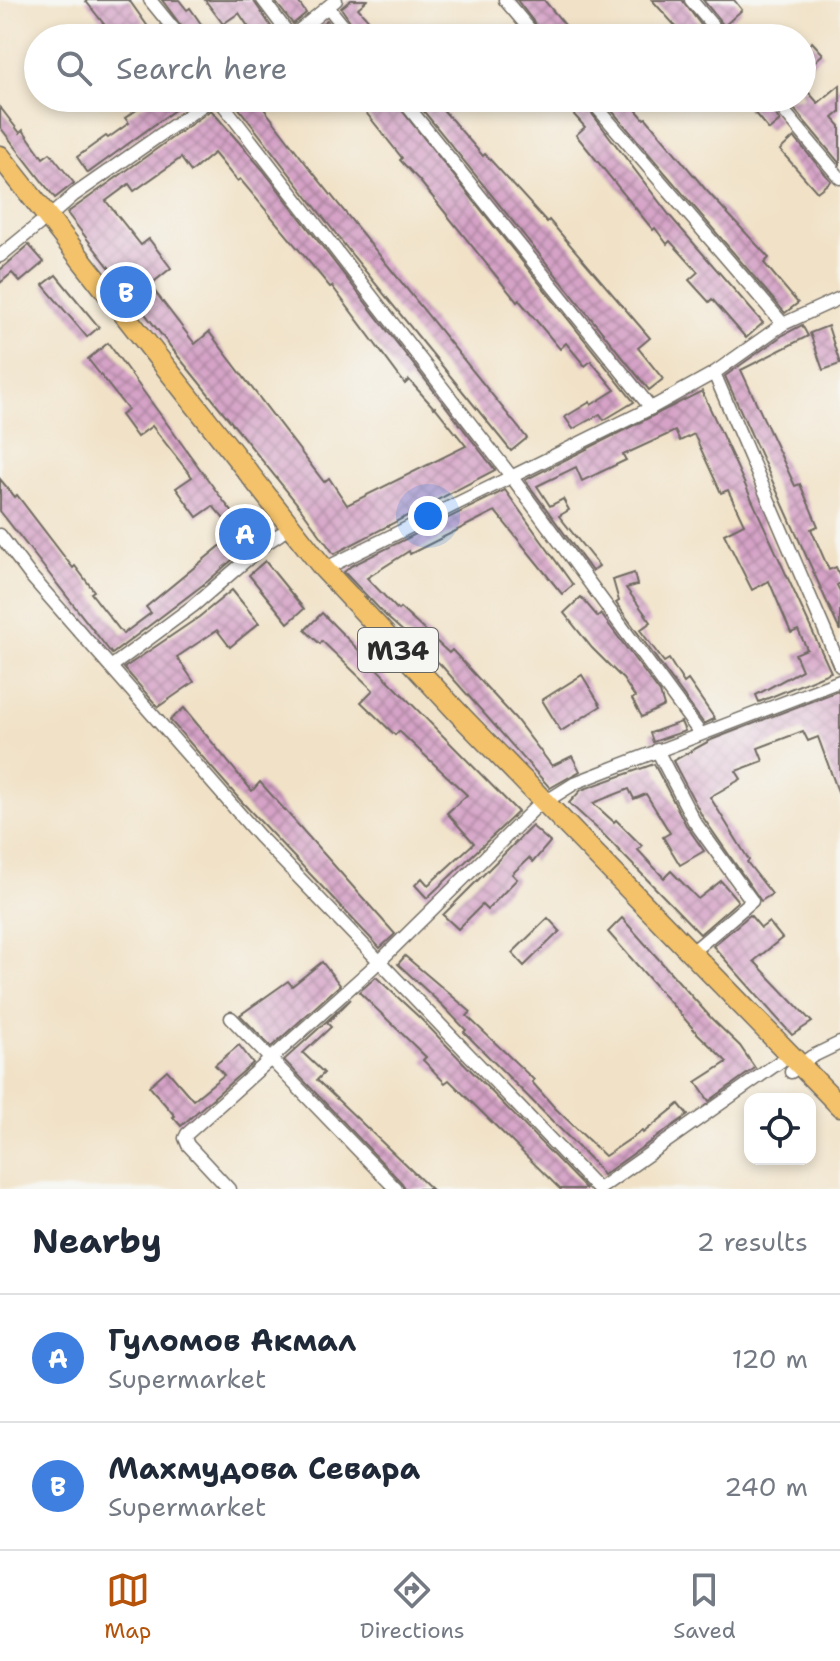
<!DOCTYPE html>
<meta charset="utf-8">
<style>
:root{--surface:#fff;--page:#f2f2f3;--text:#1f2937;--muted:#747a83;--line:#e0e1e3;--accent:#b45309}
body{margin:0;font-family:"Shantell Sans",sans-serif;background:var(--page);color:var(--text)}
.controls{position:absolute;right:24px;bottom:24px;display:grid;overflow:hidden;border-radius:16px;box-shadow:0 4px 12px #0003}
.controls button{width:72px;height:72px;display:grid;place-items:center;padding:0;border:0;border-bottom:2px solid var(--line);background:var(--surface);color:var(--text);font:40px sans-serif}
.you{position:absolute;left:428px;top:516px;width:28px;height:28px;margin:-20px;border:6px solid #fff;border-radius:50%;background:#1a73e8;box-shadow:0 0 0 12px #1a73e833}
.badge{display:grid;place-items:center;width:52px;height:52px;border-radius:50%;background:var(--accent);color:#fff;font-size:26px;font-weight:700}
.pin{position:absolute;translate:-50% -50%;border:4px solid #fff;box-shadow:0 2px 8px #0006}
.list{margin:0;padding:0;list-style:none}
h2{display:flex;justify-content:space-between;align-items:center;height:104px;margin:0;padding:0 32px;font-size:34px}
h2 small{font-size:26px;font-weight:400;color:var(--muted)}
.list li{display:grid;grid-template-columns:52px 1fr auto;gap:24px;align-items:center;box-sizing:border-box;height:128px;padding:0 32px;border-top:2px solid var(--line)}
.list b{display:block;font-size:30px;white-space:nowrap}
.list p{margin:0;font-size:26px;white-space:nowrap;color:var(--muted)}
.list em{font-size:26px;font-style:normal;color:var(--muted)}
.icon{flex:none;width:44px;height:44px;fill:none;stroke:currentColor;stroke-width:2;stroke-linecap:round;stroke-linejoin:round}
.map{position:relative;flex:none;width:840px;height:1189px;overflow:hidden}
.search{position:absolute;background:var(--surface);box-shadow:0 4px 12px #0003;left:24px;right:24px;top:24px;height:88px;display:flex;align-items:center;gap:20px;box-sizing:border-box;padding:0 28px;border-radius:44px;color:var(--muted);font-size:30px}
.sheet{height:360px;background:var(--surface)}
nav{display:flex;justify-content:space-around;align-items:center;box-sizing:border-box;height:112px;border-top:2px solid var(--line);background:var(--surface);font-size:22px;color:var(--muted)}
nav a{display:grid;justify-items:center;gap:4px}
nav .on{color:var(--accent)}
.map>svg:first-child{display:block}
.building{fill:url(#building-cross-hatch);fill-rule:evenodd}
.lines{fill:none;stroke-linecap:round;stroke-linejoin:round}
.minor-casing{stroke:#706b62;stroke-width:15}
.primary-casing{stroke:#706b62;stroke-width:23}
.minor{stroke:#fff;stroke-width:12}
.primary{stroke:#f3c26a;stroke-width:20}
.labels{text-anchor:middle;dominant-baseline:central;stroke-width:7;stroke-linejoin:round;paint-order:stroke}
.shield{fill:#f6f6f2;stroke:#686867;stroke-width:2}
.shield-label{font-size:26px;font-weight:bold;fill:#2b2b2b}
</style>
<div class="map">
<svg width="840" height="1189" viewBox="0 0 840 1189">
<defs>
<pattern id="building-cross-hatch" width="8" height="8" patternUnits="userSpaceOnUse" patternTransform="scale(2)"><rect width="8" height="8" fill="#d6a3c7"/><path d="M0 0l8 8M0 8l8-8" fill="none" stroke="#ae85a2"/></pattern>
</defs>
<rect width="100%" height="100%" fill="#f6f6f2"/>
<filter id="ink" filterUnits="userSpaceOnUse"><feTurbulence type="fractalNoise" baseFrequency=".0125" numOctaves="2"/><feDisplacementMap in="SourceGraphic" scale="16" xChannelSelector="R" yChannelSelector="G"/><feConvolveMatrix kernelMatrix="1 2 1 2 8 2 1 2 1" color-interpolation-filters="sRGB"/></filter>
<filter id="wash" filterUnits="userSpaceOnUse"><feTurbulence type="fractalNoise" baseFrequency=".006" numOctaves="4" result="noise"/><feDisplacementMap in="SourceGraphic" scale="32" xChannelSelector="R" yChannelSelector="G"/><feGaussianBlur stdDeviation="1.8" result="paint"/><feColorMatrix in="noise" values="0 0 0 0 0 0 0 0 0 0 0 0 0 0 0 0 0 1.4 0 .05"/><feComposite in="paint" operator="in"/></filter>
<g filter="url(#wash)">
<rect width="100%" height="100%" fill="#f1e2c7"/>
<g id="blocks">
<g class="building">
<path d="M 85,0 L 129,0 L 156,38 L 115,38 Z"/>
<path d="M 162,0 L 179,0 L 187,10 L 190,8 L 208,34 L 203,38 L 190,38 Z"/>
<path d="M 205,0 L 253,0 L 279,38 L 256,38 L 239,13 L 223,24 Z"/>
<path d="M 274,0 L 297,0 L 306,13 L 293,24 Z"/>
<path d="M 351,0 L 367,0 L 358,8 L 384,38 L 362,38 L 341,8 Z"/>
<path d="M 517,0 L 544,0 L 576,38 L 546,38 Z"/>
<path d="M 652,0 L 682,0 L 710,37 L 686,38 Z"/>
<path d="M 703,0 L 734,0 L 742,10 L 724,26 Z"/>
<path d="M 327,20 L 341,38 L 304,38 Z"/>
<path d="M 812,42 L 823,54 L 802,73 L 802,52 Z"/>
<path d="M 802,85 L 818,103 L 840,85 L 840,112 L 833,118 L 840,126 L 840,164 L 785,98 L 802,98 Z"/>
<path d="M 154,98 L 191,98 L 88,173 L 77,157 L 106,136 L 108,138 L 129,123 L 125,118 Z"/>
<path d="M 231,98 L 255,98 L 258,101 L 310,169 L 527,438 L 511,451 L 353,256 Z"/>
<path d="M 362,98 L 392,98 L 634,402 L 604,420 L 600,414 L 573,429 L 565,417 L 590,402 L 591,405 L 615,390 L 591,361 L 585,366 L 566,343 L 560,349 L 519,300 L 517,302 L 419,180 L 400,160 L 402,158 L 364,110 L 369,106 Z"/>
<path d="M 413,98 L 433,98 L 483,156 L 485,154 L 547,222 L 549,220 L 650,338 L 638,348 L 663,379 L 649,390 Z"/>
<path d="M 559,98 L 580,98 L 670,216 L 763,323 L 746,338 L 712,299 L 709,302 L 689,280 L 698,272 L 670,241 L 667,244 L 655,228 L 653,230 L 576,135 L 585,127 Z"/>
<path d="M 601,98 L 626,98 L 644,119 L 646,118 L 706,190 L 769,258 L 764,263 L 798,303 L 785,313 Z"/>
<path d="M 742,98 L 764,98 L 780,121 L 769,130 Z"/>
<path d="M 0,107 L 20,133 L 23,130 L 43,158 L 50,153 L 74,183 L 55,198 L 0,127 Z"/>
<path d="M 211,110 L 263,170 L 495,470 L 334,554 L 299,506 L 177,355 L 67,213 ZM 214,153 L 237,181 L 240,179 L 330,287 L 332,286 L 405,384 L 409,380 L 434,408 L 435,407 L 466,446 L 347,505 L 329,478 L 324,482 L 209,332 L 195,344 L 150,285 L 171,268 L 149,239 L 141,245 L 106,201 L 129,184 L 134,191 L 181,158 L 191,172 Z"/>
<path d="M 794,137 L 831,181 L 817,192 L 780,150 Z"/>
<path d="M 29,245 L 44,262 L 20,282 L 12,273 L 0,283 L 0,270 Z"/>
<path d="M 56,275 L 99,327 L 87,337 L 43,285 Z"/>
<path d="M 802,325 L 808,336 L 741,370 L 795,486 L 800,484 L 818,526 L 811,529 L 829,570 L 836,567 L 840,577 L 840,583 L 837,585 L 840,591 L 840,631 L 725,376 L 783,335 Z"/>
<path d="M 828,326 L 840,364 L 823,370 L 810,333 Z"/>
<path d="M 108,343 L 225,503 L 255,540 L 208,581 L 112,654 L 0,511 L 0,479 L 15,497 L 17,495 L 73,568 L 75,566 L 94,591 L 91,593 L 123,634 L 151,613 L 146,607 L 236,533 L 213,506 L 197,517 L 176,488 L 192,477 L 152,426 L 137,437 L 121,415 L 128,410 L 88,359 Z"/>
<path d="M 702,391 L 831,672 L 759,702 L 756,695 L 802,670 L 795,654 L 807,649 L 798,630 L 791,633 L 769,581 L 752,590 L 724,534 L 744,524 L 728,490 L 721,493 L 694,434 L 680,441 L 675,431 L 623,455 L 626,460 L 582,481 L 576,467 L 537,486 L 550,506 L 563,499 L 569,510 L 559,516 L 599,566 L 592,571 L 525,480 Z"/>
<path d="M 505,490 L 573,585 L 562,594 L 495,511 L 410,554 L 409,551 L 367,578 L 398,610 L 400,608 L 449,653 L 452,650 L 515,718 L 552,766 L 572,756 L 580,771 L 550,788 L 441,665 L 388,618 L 344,572 L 351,566 Z"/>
<path d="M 265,561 L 304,609 L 288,623 L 249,575 Z"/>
<path d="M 634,573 L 637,585 L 626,588 L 651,622 L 640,630 L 664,662 L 669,659 L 684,683 L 688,680 L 715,719 L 712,720 L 704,724 L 616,603 L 619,601 L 613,580 Z"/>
<path d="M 232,590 L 259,623 L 230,647 L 217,630 L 177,657 L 194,682 L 158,707 L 124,668 L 199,617 Z"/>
<path d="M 581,597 L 598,617 L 601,614 L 660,693 L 664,706 L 642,717 L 632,699 L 635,697 L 623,679 L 592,648 L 564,613 Z"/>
<path d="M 322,613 L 518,812 L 427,898 L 415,885 L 422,878 L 428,885 L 474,843 L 447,813 L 467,795 L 399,731 L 395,735 L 361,702 L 373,690 L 322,641 L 320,644 L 305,630 Z"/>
<path d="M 582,675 L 601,706 L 561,731 L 542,700 Z"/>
<path d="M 838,691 L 840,697 L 840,797 L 818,737 L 808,741 L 803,731 L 758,748 L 763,761 L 736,771 L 741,779 L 710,797 L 749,860 L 747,862 L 772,894 L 761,901 L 702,816 L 673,761 L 711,740 Z"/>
<path d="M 184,708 L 252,791 L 260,782 L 395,934 L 380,948 L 241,801 L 170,720 Z"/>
<path d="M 681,722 L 685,731 L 653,742 L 650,733 Z"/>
<path d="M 654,764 L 686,825 L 704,851 L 680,865 L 663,837 L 670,833 L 646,794 L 634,799 L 629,789 L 593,803 L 614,822 L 616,820 L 642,846 L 638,850 L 664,878 L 671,871 L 698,899 L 721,881 L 738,901 L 700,934 L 603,834 L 569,803 L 581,790 Z"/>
<path d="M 532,826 L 550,842 L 533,862 L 529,858 L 512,874 L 517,879 L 487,910 L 482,905 L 458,929 L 443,915 Z"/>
<path d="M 750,915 L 761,928 L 769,922 L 782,938 L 754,961 L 812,1022 L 792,1035 L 713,946 Z"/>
<path d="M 548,918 L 560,931 L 524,966 L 512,953 Z"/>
<path d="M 622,918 L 712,1019 L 740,1046 L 755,1068 L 709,1101 L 696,1082 L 727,1062 L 697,1033 L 608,932 Z"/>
<path d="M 405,956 L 471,1012 L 467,1016 L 534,1080 L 532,1082 L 555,1108 L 605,1156 L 642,1131 L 643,1133 L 679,1104 L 688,1115 L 603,1175 L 594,1163 L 464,1032 L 466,1030 L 443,1006 L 398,964 Z"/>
<path d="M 322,962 L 340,985 L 271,1047 L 240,1015 L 288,981 L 292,986 Z"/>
<path d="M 376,977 L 420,1018 L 586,1189 L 560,1189 L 449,1080 L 445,1083 L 423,1060 L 426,1057 L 359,992 Z"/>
<path d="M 351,999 L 327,1023 L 331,1027 L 303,1053 L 324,1073 L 317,1080 L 431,1189 L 405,1189 L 402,1183 L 284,1060 Z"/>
<path d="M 239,1045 L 253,1063 L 181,1126 L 173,1117 L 175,1116 L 149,1086 L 167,1070 L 193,1100 L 224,1075 L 215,1065 Z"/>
</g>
</g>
</g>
<g filter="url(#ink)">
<use href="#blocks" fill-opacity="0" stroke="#706b62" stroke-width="2"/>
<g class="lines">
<defs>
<g id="minor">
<path d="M 150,0 L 181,38"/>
<path d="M 263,0 L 291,37"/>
<path d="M 505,0 L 537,38"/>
<path d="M 691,0 L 723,38"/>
<path d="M 328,7 L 353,38"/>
<path d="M 290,38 L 336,0"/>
<path d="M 218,98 L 511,476 L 700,733"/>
<path d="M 401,98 L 651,408"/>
<path d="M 589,98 L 783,324"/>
<path d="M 773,98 L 840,178"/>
<path d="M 48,218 L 74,195 L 213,98"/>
<path d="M 0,256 L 39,224"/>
<path d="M 714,373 L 840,666"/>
<path d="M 0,535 L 30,575 L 259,836 L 598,1189"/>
<path d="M 324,569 L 651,408 L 714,373 L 783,324 L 840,298"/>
<path d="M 112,666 L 193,606 L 265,544 L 280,534"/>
<path d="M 657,750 L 694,821 L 752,901 L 691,953"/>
<path d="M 545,802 L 577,782 L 840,681"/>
<path d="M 231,1018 L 396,1189"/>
<path d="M 791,1072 L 811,1057 L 840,1043"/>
<path d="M 229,1189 L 188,1145 L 185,1138 L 187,1134 L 380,961 L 536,807"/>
<path d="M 599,1189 L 781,1061"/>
</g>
<path id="primary" d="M 0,156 L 324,569 L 462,717 L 840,1106"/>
</defs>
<use href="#minor" class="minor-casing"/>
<use href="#primary" class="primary-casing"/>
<use href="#minor" class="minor"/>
<use href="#primary" class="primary"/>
</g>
</g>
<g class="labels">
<rect class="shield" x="358" y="628" width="80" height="44" rx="6"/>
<g class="shield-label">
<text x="398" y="650">M34</text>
</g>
</g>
</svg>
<div class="controls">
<button><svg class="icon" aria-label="locate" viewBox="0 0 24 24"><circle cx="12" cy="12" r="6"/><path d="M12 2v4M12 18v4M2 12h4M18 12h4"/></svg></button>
</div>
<div class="you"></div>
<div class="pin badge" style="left:245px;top:534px;background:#3f7fe0">A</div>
<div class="pin badge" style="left:126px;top:292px;background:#3f7fe0">B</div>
<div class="search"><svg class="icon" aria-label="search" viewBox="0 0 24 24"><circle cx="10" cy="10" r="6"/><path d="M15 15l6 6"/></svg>Search here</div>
</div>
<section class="sheet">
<h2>Nearby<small>2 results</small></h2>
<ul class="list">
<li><span class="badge" style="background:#3f7fe0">A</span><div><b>Гуломов Акмал</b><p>Supermarket</p></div><em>120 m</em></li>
<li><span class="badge" style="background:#3f7fe0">B</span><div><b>Махмудова Севара</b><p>Supermarket</p></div><em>240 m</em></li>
</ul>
</section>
<nav>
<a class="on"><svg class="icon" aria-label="map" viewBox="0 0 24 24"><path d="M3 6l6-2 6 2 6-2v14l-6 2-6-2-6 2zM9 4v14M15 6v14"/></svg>Map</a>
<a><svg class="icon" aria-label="directions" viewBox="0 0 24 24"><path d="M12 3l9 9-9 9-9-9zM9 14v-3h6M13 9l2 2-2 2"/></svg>Directions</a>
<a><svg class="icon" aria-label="saved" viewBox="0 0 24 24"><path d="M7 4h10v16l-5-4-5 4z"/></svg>Saved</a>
</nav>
